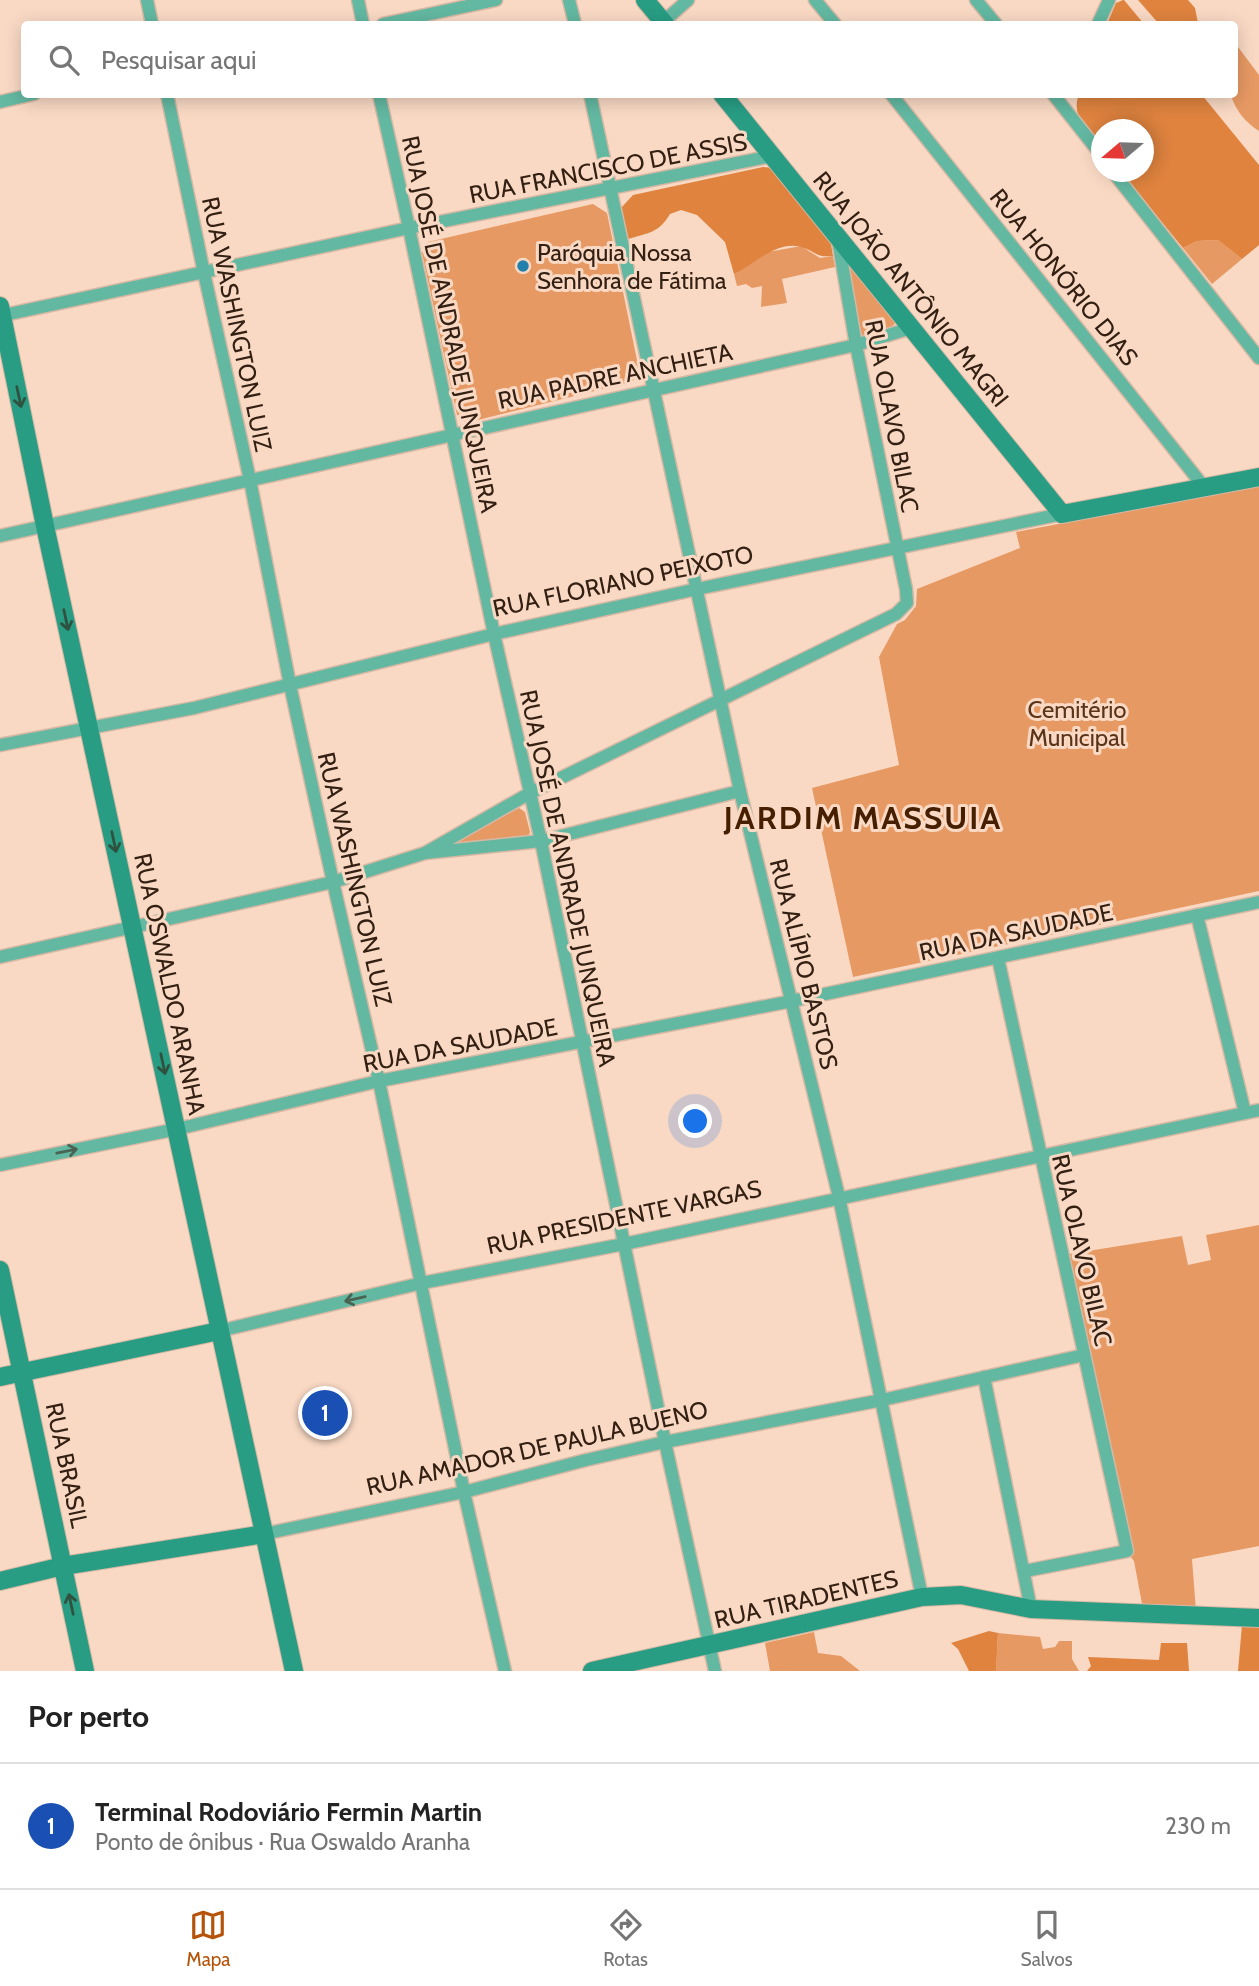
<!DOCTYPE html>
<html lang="pt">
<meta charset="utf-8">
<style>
:root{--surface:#fff;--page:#f6f6f6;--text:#222;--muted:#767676;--line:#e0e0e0;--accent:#b45309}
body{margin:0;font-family:Cabin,sans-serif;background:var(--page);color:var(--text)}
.compass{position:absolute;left:1091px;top:119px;width:63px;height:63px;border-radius:50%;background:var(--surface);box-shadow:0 4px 18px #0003;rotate:251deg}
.you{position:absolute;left:696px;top:1122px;width:24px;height:24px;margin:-18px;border:5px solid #fff;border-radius:50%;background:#1a73e8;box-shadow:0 0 0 10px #1a73e833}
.badge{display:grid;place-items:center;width:46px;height:46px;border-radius:50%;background:var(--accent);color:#fff;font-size:23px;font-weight:700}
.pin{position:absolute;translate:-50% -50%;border:4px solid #fff;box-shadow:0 2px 7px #0006}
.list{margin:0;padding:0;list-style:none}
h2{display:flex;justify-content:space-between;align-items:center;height:91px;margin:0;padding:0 28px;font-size:30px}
h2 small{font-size:23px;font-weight:400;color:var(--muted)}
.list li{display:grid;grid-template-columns:46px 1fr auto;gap:21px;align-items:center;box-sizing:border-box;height:126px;padding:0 28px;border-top:2px solid var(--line)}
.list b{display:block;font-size:26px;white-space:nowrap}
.list p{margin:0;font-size:23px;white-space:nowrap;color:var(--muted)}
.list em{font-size:23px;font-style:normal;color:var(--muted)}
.icon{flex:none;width:38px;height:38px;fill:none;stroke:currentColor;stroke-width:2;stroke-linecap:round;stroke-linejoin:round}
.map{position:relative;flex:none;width:1259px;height:1671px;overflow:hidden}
.search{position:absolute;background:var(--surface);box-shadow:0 4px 18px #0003;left:21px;right:21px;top:21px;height:77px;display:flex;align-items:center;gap:18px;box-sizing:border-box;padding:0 24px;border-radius:7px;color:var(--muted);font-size:26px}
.sheet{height:217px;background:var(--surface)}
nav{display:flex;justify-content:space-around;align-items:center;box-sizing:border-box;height:98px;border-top:2px solid var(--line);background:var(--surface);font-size:19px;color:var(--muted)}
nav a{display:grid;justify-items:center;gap:4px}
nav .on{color:var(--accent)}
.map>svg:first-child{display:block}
.green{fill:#e79963}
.forest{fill:#df833f}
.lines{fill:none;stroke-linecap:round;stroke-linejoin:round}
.street-casing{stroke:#d5b8a4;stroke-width:15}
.secondary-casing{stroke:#d5b8a4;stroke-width:20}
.street{stroke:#63b8a1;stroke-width:12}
.secondary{stroke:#289d84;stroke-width:18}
.oneway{stroke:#2f5240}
.oneway2{stroke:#496453}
.poi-dot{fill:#2180ac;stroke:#f9d9c4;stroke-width:2.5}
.labels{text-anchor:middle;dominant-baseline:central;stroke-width:6;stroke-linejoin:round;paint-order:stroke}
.street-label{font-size:24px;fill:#332013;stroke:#f9d9c4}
.poi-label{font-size:24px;fill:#332013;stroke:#f9d9c4;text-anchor:start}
.park-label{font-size:24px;fill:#5a3419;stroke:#f9d9c4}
.district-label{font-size:32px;font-weight:bold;letter-spacing:2px;fill:#461e00;stroke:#f9d9c4}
</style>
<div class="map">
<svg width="1259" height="1671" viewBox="0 0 1259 1671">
<rect width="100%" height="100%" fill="#f9d9c4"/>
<g class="green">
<path d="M 1235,43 L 1259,75 L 1259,131 C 1246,123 1235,110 1231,95 L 1234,94 Z"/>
<path d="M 593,204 L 607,213 L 640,375 L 631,382 L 466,423 L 457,415 L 422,253 L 428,242 Z"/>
<path d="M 1218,240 L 1242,259 L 1212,284 L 1183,248 L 1197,241 Z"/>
<path d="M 801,246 L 820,258 L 833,256 L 835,267 L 782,279 L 787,303 L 761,307 L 762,286 L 752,288 L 746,284 L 737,286 L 734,274 L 768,252 Z"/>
<path d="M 848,265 L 852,266 L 896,322 L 890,329 L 864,337 L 859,331 Z"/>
<path d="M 1259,486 L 1259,891 L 853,977 L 812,788 L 899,765 L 879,657 L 897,624 L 905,620 L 916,606 L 917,589 L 1020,548 L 1016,532 Z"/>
<path d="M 519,808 L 525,812 L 530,832 L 528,837 L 453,845 L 456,840 Z"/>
<path d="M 1259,1225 L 1259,1546 L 1192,1559 L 1196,1611 L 1143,1609 L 1134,1561 L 1130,1556 L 1133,1550 L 1069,1254 L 1182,1236 L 1188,1265 L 1211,1260 L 1206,1235 Z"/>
<path d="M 814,1632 L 818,1653 L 841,1656 L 860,1671 L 770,1671 L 765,1643 Z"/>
<path d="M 998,1633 L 1040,1637 L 1043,1649 L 1055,1647 L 1059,1641 L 1072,1641 L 1072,1659 L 1079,1671 L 996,1671 Z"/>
</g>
<g class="forest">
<path d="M 1123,0 L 1124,0 L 1144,24 L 1107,24 L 1116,3 Z"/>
<path d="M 1138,0 L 1188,0 L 1195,8 L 1198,23 L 1200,24 L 1159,24 Z"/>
<path d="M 1079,95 L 1202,95 L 1259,165 L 1259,245 L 1242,259 L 1218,240 L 1197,241 L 1183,248 L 1121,172 L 1144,172 L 1144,130 L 1102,130 L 1101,147 C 1089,132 1070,115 1079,95 Z"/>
<path d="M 763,167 L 774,168 L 830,238 L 833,256 C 815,258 816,251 801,247 C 777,240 753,265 734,274 L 725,242 L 697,215 L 681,210 L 670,214 C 659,233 648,233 628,239 L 621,208 L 633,195 Z"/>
<path d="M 1242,1625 L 1259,1625 L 1259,1671 L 1238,1671 Z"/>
<path d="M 989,1631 L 998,1633 L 996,1671 L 969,1671 L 958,1649 L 951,1643 Z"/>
<path d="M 1161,1643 L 1187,1643 L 1189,1671 L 1087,1671 L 1091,1666 L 1088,1657 L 1159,1660 Z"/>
</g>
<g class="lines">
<defs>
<g id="street">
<path d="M 147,0 L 152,24"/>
<path d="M 358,0 L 363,24"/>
<path d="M 569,0 L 575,24"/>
<path d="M 815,0 L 835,24"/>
<path d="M 976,0 L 996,24"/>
<path d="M 663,22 L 688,0"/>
<path d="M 383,24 L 496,0"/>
<path d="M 1098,24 L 1109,0"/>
<path d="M 167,94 L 204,273 L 250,480 L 290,685 L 333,882 L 379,1081 L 464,1492 L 505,1671"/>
<path d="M 379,94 L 409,228 L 494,634 L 541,841 L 665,1442 L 715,1671"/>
<path d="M 590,94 L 740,791 L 839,1197 L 922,1597"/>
<path d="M 891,94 L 1204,487"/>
<path d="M 1053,94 L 1102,156"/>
<path d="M 0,102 L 34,94"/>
<path d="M 1113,172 L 1259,358"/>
<path d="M 0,316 L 409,228 L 772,156"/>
<path d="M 0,536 L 856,345 L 911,328"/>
<path d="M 0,745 L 194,708 L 494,634 L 697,589 L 1062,514"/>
<path d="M 425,853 L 530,793 L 896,614 L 907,603 L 906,589 L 856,345 L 838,240"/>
<path d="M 1197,915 L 1245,1113"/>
<path d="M 0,957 L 333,882 L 425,853 L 541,841 L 740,791"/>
<path d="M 998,958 L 1127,1551 L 1025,1571"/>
<path d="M 0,1165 L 177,1129 L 379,1081 L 792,1001 L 1259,902"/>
<path d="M 219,1331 L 422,1283 L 624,1244 L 1259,1110"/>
<path d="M 984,1377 L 1031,1609"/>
<path d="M 264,1534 L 464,1492 L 586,1460 L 665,1442 L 882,1400 L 1084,1355"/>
</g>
<g id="secondary">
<path d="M 645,0 L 665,24"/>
<path d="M 722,94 L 1062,514 L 1259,477"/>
<path d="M 0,306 L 45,526 L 294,1671"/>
<path d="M 0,1270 L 85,1671"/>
<path d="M 0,1377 L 219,1331"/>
<path d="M 0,1581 L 63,1566 L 264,1534"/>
<path d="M 592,1671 L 922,1597 L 961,1595 L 1031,1609 L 1259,1618"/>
</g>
</defs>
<use href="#street" class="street-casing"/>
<use href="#secondary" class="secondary-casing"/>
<use href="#street" class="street"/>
<use href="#secondary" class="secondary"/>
</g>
<defs><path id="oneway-shaft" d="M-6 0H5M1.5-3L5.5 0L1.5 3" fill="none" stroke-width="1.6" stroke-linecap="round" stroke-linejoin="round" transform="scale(1.75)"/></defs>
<g class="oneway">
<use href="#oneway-shaft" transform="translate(19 397) rotate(78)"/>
<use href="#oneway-shaft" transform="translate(66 620) rotate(78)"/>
<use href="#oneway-shaft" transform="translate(114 842) rotate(78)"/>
<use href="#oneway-shaft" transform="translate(163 1064) rotate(78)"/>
<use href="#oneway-shaft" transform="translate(71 1604) rotate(-102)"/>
</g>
<g class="oneway2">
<use href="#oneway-shaft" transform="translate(67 1151) rotate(-11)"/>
<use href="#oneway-shaft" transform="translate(355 1299) rotate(167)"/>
</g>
<circle class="poi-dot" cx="523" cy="266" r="7"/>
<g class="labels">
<g class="street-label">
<text transform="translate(608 168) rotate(-11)">RUA FRANCISCO DE ASSIS</text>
<text transform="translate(1064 277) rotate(51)">RUA HONÓRIO DIAS</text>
<text transform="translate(911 289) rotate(51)">RUA JOÃO ANTÔNIO MAGRI</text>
<text transform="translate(237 324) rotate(78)">RUA WASHINGTON LUIZ</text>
<text transform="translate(450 324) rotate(78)">RUA JOSÉ DE ANDRADE JUNQUEIRA</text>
<text transform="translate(615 376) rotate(-12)">RUA PADRE ANCHIETA</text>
<text transform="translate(892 416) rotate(79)">RUA OLAVO BILAC</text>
<text transform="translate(623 581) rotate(-12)">RUA FLORIANO PEIXOTO</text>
<text transform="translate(568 878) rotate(78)">RUA JOSÉ DE ANDRADE JUNQUEIRA</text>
<text transform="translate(355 879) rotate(77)">RUA WASHINGTON LUIZ</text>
<text transform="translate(1016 932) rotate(-12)">RUA DA SAUDADE</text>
<text transform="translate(804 964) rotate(76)">RUA ALÍPIO BASTOS</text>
<text transform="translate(170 984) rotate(78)">RUA OSWALDO ARANHA</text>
<text transform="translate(460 1045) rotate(-11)">RUA DA SAUDADE</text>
<text transform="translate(624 1217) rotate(-12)">RUA PRESIDENTE VARGAS</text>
<text transform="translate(1082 1250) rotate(77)">RUA OLAVO BILAC</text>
<text transform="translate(537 1448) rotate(-13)">RUA AMADOR DE PAULA BUENO</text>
<text transform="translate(67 1465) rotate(78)">RUA BRASIL</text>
<text transform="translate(806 1599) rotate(-13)">RUA TIRADENTES</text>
</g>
<g class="poi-label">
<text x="537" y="252">Paróquia Nossa<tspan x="537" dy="28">Senhora de Fátima</tspan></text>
</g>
<g class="park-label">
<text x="1077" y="709">Cemitério<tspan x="1077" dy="28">Municipal</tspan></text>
</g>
<g class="district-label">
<text x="863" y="817">JARDIM MASSUIA</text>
</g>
</g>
</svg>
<svg class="compass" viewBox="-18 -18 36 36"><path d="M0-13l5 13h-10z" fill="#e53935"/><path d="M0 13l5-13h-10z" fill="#767676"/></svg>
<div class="you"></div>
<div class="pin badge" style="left:325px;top:1413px;background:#1a4fb4">1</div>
<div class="search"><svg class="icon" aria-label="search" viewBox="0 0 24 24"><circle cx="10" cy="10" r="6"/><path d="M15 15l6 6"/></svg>Pesquisar aqui</div>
</div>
<section class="sheet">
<h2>Por perto<small></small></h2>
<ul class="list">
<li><span class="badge" style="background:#1a4fb4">1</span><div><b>Terminal Rodoviário Fermin Martin</b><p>Ponto de ônibus · Rua Oswaldo Aranha</p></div><em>230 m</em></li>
</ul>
</section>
<nav>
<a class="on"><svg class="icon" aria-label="map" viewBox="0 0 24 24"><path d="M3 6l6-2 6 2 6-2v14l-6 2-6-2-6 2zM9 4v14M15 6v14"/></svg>Mapa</a>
<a><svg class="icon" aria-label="directions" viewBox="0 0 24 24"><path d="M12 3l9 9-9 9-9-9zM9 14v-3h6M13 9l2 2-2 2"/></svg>Rotas</a>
<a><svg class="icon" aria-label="saved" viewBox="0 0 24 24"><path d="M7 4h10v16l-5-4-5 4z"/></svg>Salvos</a>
</nav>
